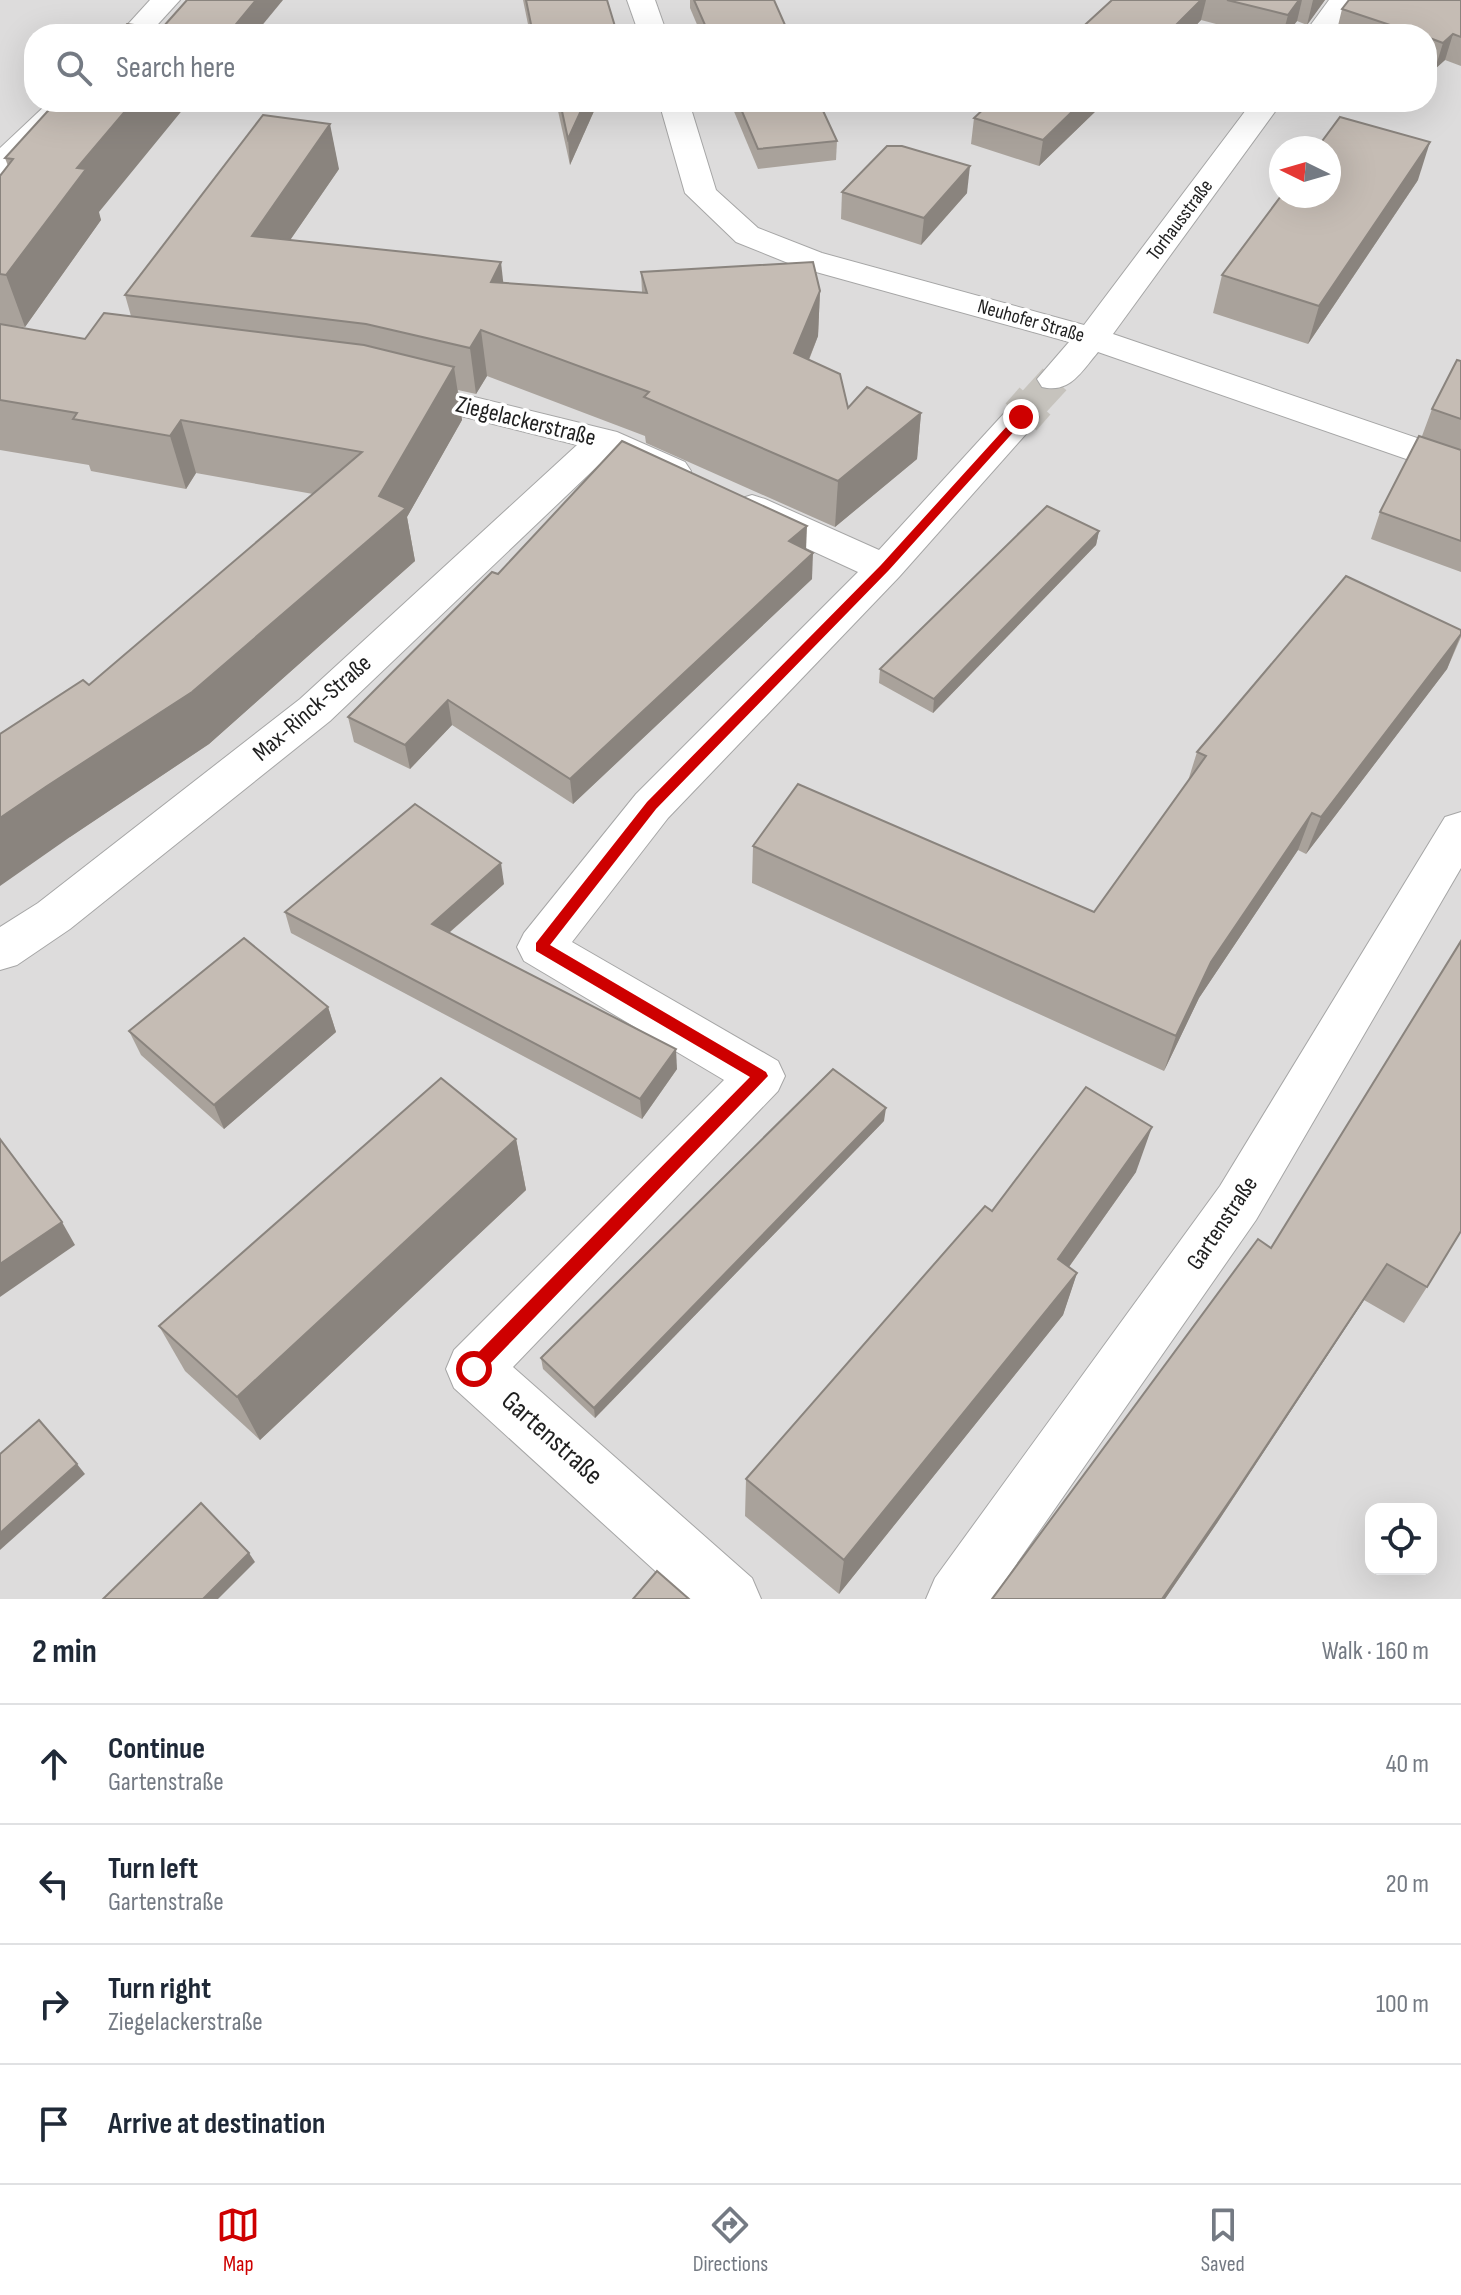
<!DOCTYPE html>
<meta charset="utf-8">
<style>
:root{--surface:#fff;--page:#f2f2f3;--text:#1f2937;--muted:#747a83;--line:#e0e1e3;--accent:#ce0000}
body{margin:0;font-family:"Sofia Sans Condensed",sans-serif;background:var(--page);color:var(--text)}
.controls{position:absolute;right:24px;bottom:24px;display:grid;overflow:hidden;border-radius:16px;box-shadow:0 8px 32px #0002}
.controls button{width:72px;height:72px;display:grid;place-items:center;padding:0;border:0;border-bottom:2px solid var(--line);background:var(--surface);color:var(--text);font:40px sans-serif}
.compass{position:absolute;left:1269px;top:136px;width:72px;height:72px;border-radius:50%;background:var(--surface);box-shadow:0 8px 32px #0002;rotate:275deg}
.stop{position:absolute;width:24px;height:24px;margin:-18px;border:6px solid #ce0000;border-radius:50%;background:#fff}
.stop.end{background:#ce0000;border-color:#fff;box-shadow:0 2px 8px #0008}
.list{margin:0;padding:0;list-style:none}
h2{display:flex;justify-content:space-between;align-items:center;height:104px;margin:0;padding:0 32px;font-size:34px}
h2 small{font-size:26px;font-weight:400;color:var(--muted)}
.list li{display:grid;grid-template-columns:52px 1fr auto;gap:24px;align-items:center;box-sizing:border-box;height:120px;padding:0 32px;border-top:2px solid var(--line)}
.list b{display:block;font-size:30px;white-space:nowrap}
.list p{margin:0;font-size:26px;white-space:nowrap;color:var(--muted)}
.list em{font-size:26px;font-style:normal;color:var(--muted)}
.icon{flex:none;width:44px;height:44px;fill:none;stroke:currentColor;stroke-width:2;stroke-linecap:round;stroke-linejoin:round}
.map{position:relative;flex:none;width:1461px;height:1599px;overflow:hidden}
.search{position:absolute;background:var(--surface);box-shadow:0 8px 32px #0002;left:24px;right:24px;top:24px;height:88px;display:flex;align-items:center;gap:20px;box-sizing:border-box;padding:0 28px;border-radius:32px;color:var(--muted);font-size:30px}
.sheet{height:584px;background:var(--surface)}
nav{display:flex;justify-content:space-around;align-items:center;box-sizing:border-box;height:112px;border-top:2px solid var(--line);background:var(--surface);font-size:22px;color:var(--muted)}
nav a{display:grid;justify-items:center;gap:4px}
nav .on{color:var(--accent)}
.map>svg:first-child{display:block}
.residential{fill:#dddcdc;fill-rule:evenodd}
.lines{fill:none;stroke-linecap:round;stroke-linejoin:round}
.street-tunnel-far1{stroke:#c6c3bd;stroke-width:32;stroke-dasharray:32 16;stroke-linecap:butt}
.street-tunnel{stroke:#c6c3bd;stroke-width:41;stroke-dasharray:41 20;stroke-linecap:butt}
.street-casing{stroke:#a6a6a6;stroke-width:2}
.street{fill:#fff;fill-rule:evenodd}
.wall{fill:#a9a29b}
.shaded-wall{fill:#8a847e}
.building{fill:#c5bcb4;stroke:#8a847e;stroke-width:2}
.route{fill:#ce0000}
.labels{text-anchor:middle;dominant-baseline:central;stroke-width:7;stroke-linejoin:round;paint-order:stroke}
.far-street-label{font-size:20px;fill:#1f1f1f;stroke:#fff}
.street-label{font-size:24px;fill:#1f1f1f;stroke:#fff}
.near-street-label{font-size:28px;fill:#1f1f1f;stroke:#fff}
</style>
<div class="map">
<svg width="1461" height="1599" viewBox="0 0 1461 1599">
<rect width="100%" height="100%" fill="#f0ece5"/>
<path class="residential" d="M 0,0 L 1461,0 L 1461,1599 L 0,1599 ZM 34,34 L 1427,34 L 1427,102 L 34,102 ZM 1281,148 L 1329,148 L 1329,196 L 1281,196 ZM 1371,1509 L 1431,1509 L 1431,1569 L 1371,1569 Z"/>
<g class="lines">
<path class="street-tunnel-far1" d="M 1033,403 L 1055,379"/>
<path class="street-tunnel" d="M 1021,417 L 1035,401"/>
<defs>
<g id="street">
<path d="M 150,0 L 180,0 L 149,34 L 119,34 Z"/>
<path d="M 627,0 L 655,0 L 667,34 L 639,34 Z"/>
<path d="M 1329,0 L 1357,0 L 1332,34 L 1304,34 Z"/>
<path d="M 49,102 L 81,102 L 11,172 L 0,174 L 0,148 Z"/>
<path d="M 659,102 L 689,102 L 716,190 L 758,228 L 822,253 L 1084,325 L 1252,102 L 1282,102 L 1113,334 L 1461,453 L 1461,478 L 1098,352 C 1082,371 1070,394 1042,387 L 1037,379 L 1069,342 L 798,267 L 736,242 L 685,193 Z"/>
<path d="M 401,379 L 617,432 L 685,462 L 691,471 L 685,480 L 672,483 L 659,480 L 608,456 L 330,721 L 70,929 L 17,965 L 0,970 L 0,927 L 38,903 L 300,699 L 577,445 L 388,398 L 383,390 L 388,382 Z"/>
<path d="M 1021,406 L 1034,409 L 1039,417 L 1034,425 L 899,577 L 668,818 L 572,942 L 778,1061 L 785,1076 L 778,1091 L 513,1367 L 752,1578 L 761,1599 L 686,1599 L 454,1388 L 446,1369 L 454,1350 L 724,1080 L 524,961 L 517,947 L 524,933 L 636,794 L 858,572 L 739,517 L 733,508 L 739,499 L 752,495 L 765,499 L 879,550 L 1008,409 Z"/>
<path d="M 1461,812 L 1461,868 L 1256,1220 L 992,1599 L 926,1599 L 935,1578 L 1220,1186 L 1445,817 Z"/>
</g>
</defs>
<use href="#street" class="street-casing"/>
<use href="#street" class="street"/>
</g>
<g class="wall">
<path d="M 523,0 L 607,0 L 617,34 L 530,34 Z"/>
<path d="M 690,0 L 774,0 L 789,34 L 701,34 L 690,8 Z"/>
<path d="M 1112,0 L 1325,0 L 1307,25 L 1297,21 L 1287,34 L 1254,34 L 1201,20 L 1188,34 L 1075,34 Z"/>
<path d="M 1461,0 L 1461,66 L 1445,60 L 1435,69 L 1427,66 L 1427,34 L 1336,34 L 1342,9 Z"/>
<path d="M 163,27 L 255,34 L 119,34 L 163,29 Z"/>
<path d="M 56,102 L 101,220 L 25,327 L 9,326 L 85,339 L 131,316 L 125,295 L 339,169 L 290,240 L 503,283 L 642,292 L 641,272 L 820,291 L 818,336 L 809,360 L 848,408 L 921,413 L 917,459 L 835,527 L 646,443 L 645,436 L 487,376 L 476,394 L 458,390 L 462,420 L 407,517 L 415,561 L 209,744 L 70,837 L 89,685 L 313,494 L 196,473 L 186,489 L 91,471 L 89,465 L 0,450 L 0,176 L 8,166 L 5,158 Z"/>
<path d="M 556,102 L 598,102 L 570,165 Z"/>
<path d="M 730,102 L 819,102 L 837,141 L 836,160 L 758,169 Z"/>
<path d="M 991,102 L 1121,102 L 1112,110 L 1100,107 L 1039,166 L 971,144 L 974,118 Z"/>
<path d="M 1418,180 L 1308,344 L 1213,313 L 1222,275 Z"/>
<path d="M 842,192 L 967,193 L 921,245 L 841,219 Z"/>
<path d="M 1461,361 L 1461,572 L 1371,539 L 1380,512 L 1422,436 L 1432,409 Z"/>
<path d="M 1099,531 L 1096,545 L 933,713 L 879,683 L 880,669 Z"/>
<path d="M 498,574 L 812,579 L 573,804 L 452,725 L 410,769 L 354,742 L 348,717 Z"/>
<path d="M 1461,630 L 1461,637 L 1447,669 L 1306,854 L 1298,850 L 1199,998 L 1164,1071 L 752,883 L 753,846 L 1094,912 L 1188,781 L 1197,752 Z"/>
<path d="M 504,884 L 449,933 L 677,1069 L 642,1119 L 291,933 L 285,912 Z"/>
<path d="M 1461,941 L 1427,1287 L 1404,1323 L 1364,1300 L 1217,1523 L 1165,1599 L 992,1599 L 1271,1248 Z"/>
<path d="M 328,1007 L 336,1032 L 224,1129 L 141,1055 L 129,1031 Z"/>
<path d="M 884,1121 L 595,1418 L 543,1369 L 541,1358 Z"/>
<path d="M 516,1139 L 526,1190 L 260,1440 L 185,1371 L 159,1326 Z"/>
<path d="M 1136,1172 L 1069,1267 L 1077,1273 L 1063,1315 L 839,1594 L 745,1516 L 746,1479 L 992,1211 Z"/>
</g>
<g class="shaded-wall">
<path d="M 256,0 L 283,0 L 255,34 L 228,34 Z"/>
<path d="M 1201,0 L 1206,0 L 1201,20 L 1188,34 L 1167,34 Z"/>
<path d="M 1299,0 L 1302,0 L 1297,21 L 1287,34 L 1283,34 L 1288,15 Z"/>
<path d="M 1313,0 L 1325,0 L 1307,25 Z"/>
<path d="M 1453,34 L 1445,60 L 1435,69 L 1443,43 Z"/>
<path d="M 133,102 L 189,102 L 99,212 L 101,220 L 25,327 L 6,275 L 77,168 Z"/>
<path d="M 585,102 L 598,102 L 570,165 L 568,139 Z"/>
<path d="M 1082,102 L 1101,102 L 1100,107 L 1039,166 L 1043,140 Z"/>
<path d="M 1114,102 L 1121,102 L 1112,110 Z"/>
<path d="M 330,124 L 339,169 L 262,281 L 252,236 Z"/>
<path d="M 1430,142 L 1418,180 L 1308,344 L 1319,306 Z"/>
<path d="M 970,166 L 967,193 L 921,245 L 924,218 Z"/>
<path d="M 501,262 L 506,307 L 491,282 Z"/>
<path d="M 820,291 L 818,336 L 793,399 L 794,353 Z"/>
<path d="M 481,330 L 487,376 L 476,394 L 470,348 Z"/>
<path d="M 454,367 L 462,420 L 407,517 L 415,561 L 209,744 L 70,837 L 0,886 L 0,818 L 379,496 Z"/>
<path d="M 921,413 L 917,459 L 835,527 L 838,481 Z"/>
<path d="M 181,420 L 196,473 L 186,489 L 170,436 Z"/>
<path d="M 807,526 L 806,551 L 789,541 Z"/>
<path d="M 1099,531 L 1096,545 L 933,713 L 934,699 Z"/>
<path d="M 813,553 L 812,579 L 573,804 L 570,779 Z"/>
<path d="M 1461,634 L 1447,669 L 1306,854 L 1321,817 Z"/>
<path d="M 448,700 L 452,725 L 410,769 L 405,745 Z"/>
<path d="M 1312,813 L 1298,850 L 1199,998 L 1164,1071 L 1176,1036 L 1211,962 Z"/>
<path d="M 501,863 L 504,884 L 436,944 L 432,924 Z"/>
<path d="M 328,1007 L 336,1032 L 224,1129 L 214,1105 Z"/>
<path d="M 676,1049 L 677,1069 L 642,1119 L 640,1099 Z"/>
<path d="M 886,1108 L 884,1121 L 595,1418 L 594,1408 Z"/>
<path d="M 1152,1127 L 1136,1172 L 1044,1302 L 1058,1259 Z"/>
<path d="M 516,1139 L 526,1190 L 260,1440 L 237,1397 Z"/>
<path d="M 62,1222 L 75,1245 L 0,1297 L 0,1264 Z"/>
<path d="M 1387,1264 L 1364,1300 L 1217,1523 L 1165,1599 L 1162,1599 Z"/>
<path d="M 1077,1273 L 1063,1315 L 839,1594 L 844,1560 Z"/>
<path d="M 77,1464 L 85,1474 L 0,1550 L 0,1533 Z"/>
<path d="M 249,1553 L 255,1562 L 218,1599 L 203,1599 Z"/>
</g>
<g class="building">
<path d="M 187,0 L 256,0 L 228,34 L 163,27 Z"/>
<path d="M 526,0 L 607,0 L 617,33 L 533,34 Z"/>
<path d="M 694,0 L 774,0 L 789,34 L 709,34 Z"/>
<path d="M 1112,0 L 1201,0 L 1167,34 L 1075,34 Z"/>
<path d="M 1227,0 L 1299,0 L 1288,15 Z"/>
<path d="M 1349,0 L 1461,0 L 1461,37 L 1453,34 L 1443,43 L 1427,37 L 1427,34 L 1417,34 L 1342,9 Z"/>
<path d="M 127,24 L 193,33 L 192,34 L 119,34 Z"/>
<path d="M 56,102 L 133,102 L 77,168 L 86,169 L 6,275 L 0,274 L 0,176 L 13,159 L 5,158 Z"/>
<path d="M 560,102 L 585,102 L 568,139 Z"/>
<path d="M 738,102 L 819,102 L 837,141 L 758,149 Z"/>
<path d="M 991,102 L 1082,102 L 1043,140 L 974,118 Z"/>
<path d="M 263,115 L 330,124 L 252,236 L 501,262 L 491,282 L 647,293 L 641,272 L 813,262 L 820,291 L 794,353 L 840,374 L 848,408 L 867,387 L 921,413 L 838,481 L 644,397 L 649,392 L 481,330 L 470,348 L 366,324 L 125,295 Z"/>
<path d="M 1340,117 L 1430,142 L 1319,306 L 1222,275 L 1281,196 L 1329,196 L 1329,148 L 1317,148 Z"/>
<path d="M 887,146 L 902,146 L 970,166 L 924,218 L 842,192 Z"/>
<path d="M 104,313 L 364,345 L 454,367 L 379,496 L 406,508 L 192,692 L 47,786 L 0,818 L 0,734 L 83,680 L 89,685 L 362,452 L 181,420 L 170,436 L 73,419 L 77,413 L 0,400 L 0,324 L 85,339 Z"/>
<path d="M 1457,360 L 1461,361 L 1461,419 L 1432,409 Z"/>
<path d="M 1419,436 L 1461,450 L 1461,541 L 1380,512 Z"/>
<path d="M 622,441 L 807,526 L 789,541 L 813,553 L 570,779 L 448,700 L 405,745 L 348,717 L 492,572 L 498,574 Z"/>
<path d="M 1047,506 L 1099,531 L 934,699 L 880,669 Z"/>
<path d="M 1346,576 L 1461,630 L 1461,634 L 1321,817 L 1312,813 L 1211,962 L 1176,1036 L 753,846 L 798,784 L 1094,912 L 1206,756 L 1197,752 Z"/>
<path d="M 415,804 L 501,863 L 432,924 L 676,1049 L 640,1099 L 285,912 Z"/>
<path d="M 244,938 L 328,1007 L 214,1105 L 129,1031 Z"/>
<path d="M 1461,941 L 1461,1231 L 1427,1287 L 1387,1264 L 1235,1493 L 1162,1599 L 992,1599 L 1258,1239 L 1271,1248 Z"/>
<path d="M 833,1069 L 886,1108 L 594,1408 L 541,1358 Z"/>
<path d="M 441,1078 L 516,1139 L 237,1397 L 159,1326 Z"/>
<path d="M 1086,1087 L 1152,1127 L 1058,1259 L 1077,1273 L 844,1560 L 746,1479 L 985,1206 L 992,1211 Z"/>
<path d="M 0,1139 L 62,1222 L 0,1264 Z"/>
<path d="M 39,1420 L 77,1464 L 0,1533 L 0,1454 Z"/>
<path d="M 201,1503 L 249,1553 L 203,1599 L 103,1599 Z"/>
<path d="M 657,1571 L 689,1599 L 633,1599 Z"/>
</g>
<path class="route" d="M 1018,414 L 1027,417 L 889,570 L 656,809 L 550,945 L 766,1072 L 768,1076 L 480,1374 L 468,1374 L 466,1369 L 468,1363 L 750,1077 L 536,951 L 536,943 L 647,802 L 881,565 Z"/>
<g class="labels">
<g class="far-street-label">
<text transform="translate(1180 220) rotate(-53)">Torhausstraße</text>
<text transform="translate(1031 321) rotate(16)">Neuhofer Straße</text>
</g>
<g class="street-label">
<text transform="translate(526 421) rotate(14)">Ziegelackerstraße</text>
<text transform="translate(312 708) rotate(-41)">Max-Rinck-Straße</text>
<text transform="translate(1222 1223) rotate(-56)">Gartenstraße</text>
</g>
<g class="near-street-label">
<text transform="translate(552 1438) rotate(42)">Gartenstraße</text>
</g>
</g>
</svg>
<div class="controls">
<button><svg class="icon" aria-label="locate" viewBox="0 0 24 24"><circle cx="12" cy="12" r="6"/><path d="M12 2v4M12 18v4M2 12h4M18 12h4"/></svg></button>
</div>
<svg class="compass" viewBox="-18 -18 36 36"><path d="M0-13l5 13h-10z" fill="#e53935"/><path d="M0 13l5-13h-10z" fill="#747a83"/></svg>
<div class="stop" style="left:474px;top:1369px"></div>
<div class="stop end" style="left:1021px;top:417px"></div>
<div class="search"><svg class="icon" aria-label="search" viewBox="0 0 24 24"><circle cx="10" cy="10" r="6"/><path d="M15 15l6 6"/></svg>Search here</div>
</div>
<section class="sheet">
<h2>2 min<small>Walk · 160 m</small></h2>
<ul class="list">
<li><svg class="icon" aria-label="ahead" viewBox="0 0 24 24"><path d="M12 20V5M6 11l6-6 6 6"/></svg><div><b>Continue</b><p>Gartenstraße</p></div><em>40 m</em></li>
<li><svg class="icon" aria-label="left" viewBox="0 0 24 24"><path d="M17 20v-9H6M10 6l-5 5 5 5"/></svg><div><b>Turn left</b><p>Gartenstraße</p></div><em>20 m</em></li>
<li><svg class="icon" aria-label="right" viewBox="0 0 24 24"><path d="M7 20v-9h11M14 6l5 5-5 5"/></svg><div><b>Turn right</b><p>Ziegelackerstraße</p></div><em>100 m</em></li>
<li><svg class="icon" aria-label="arrive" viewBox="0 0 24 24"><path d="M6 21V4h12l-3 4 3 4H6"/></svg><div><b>Arrive at destination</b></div></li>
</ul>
</section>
<nav>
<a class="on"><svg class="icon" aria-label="map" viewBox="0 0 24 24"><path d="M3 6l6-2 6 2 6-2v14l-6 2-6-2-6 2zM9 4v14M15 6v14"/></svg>Map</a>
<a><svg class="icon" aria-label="directions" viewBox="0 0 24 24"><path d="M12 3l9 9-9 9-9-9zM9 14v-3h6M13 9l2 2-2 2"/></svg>Directions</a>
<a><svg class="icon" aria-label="saved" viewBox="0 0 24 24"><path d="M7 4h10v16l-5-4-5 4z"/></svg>Saved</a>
</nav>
